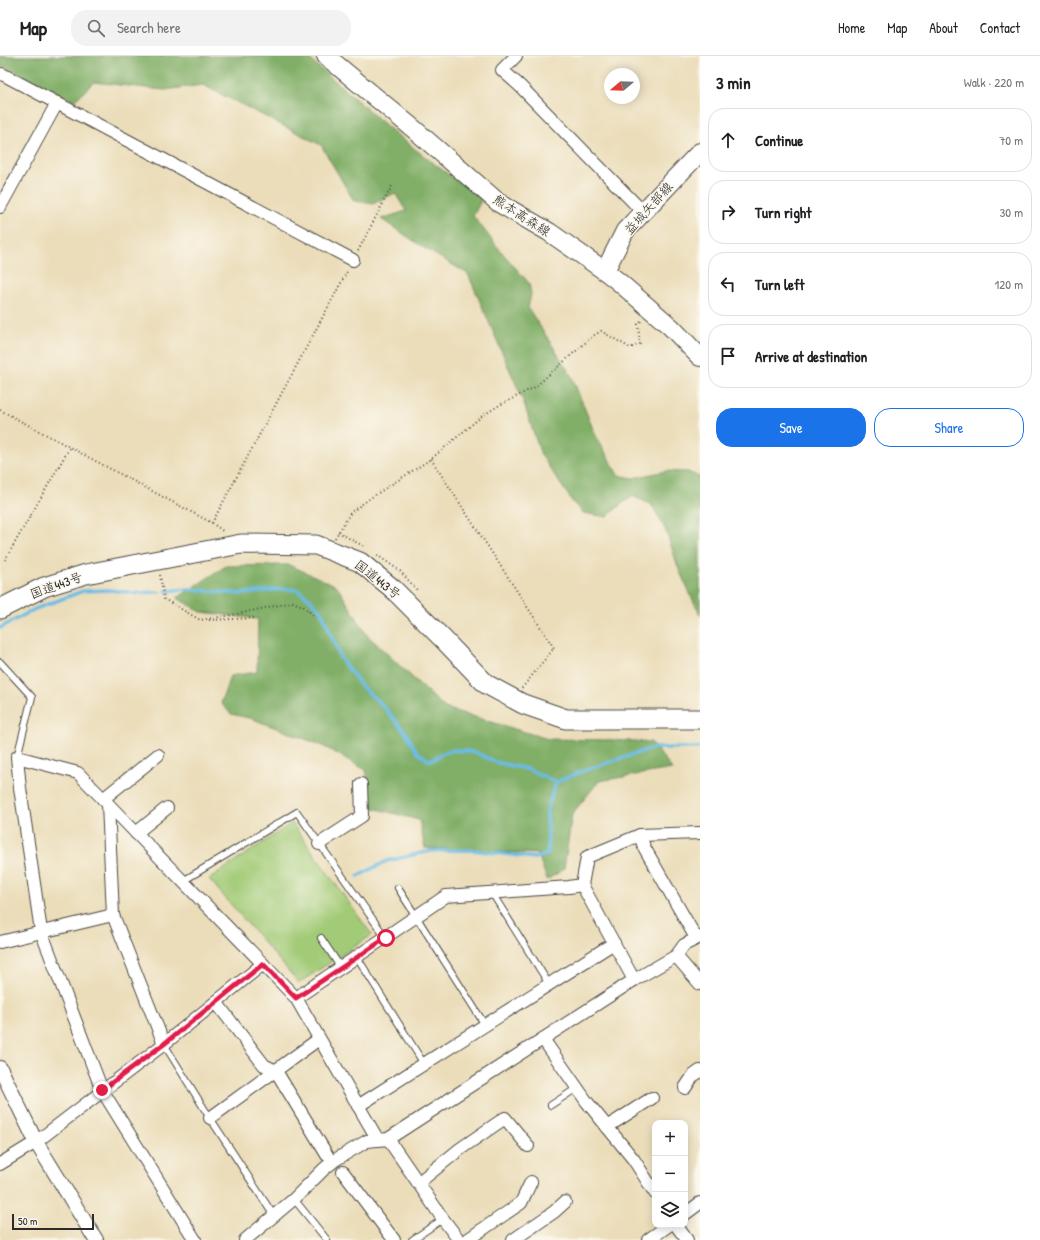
<!DOCTYPE html>
<meta charset="utf-8">
<style>
:root{--surface:#fff;--page:#f2f2f2;--text:#202124;--muted:#757577;--line:#e0e0e0;--accent:#1a73e8}
body{margin:0;font-family:"Patrick Hand","Klee One",sans-serif;background:var(--page);color:var(--text)}
.controls{position:absolute;right:12px;bottom:12px;display:grid;overflow:hidden;border-radius:8px;box-shadow:0 2px 10px #0003}
.controls button{width:36px;height:36px;display:grid;place-items:center;padding:0;border:0;border-bottom:1px solid var(--line);background:var(--surface);color:var(--text);font:20px sans-serif}
.compass{position:absolute;left:604px;top:12px;width:36px;height:36px;border-radius:50%;background:var(--surface);box-shadow:0 2px 10px #0003;rotate:251deg}
.scale{position:absolute;left:12px;bottom:10px;width:82px;box-sizing:border-box;padding-left:4px;border:2px solid #2b2b2b;border-top:0;font-size:11px;line-height:14px;white-space:nowrap;color:#2b2b2b;-webkit-text-stroke:3px #fbf7ec;paint-order:stroke}
.stop{position:absolute;width:12px;height:12px;margin:-9px;border:3px solid #e11d48;border-radius:50%;background:#fff}
.stop.end{background:#e11d48;border-color:#fff;box-shadow:0 1px 4px #0008}
.list{margin:0;padding:0;list-style:none}
h2{display:flex;justify-content:space-between;align-items:center;height:52px;margin:0;padding:0 16px;font-size:17px}
h2 small{font-size:13px;font-weight:400;color:var(--muted)}
.list li{display:grid;grid-template-columns:26px 1fr auto;gap:12px;align-items:center;box-sizing:border-box;height:64px;margin:0 8px 8px;padding:0 8px;border:1px solid var(--line);border-radius:16px}
.list b{display:block;font-size:15px;white-space:nowrap}
.list em{font-size:13px;font-style:normal;color:var(--muted)}
.actions{display:flex;gap:8px;padding:12px 16px}
.actions a{flex:1;padding:9px 0;border:1px solid var(--accent);border-radius:16px;text-align:center;font-size:14px;color:var(--accent)}
.actions .main{background:var(--accent);color:#fff}
.icon{flex:none;width:22px;height:22px;fill:none;stroke:currentColor;stroke-width:2;stroke-linecap:round;stroke-linejoin:round}
.map{position:relative;flex:none;width:700px;height:1184px;overflow:hidden}
header{display:flex;align-items:center;gap:24px;box-sizing:border-box;height:56px;padding:0 20px;background:var(--surface);border-bottom:1px solid var(--line)}
header strong{font-size:19px}
nav{display:flex;gap:22px;margin-inline-start:auto;font-size:14px}
.search{width:280px;height:36px;background:var(--page);display:flex;align-items:center;gap:10px;box-sizing:border-box;padding:0 14px;border-radius:16px;color:var(--muted);font-size:15px}
main{display:flex}
aside{flex:1;background:var(--surface)}
.map>svg:first-child{display:block}
.green{fill:#a2cb77;stroke:#667b51}
.forest{fill:#81af68;stroke:#566d4a}
.lines{fill:none;stroke-linecap:round;stroke-linejoin:round}
.stream{stroke:#6abce6;stroke-width:3.5}
.service-casing{stroke:#484640;stroke-width:8}
.minor-casing{stroke:#484640;stroke-width:14}
.tertiary-casing{stroke:#484640;stroke-width:16}
.primary-casing{stroke:#484640;stroke-width:20}
.trunk-casing{stroke:#484640;stroke-width:21}
.path{stroke:#484640;stroke-width:2;stroke-dasharray:1 3;stroke-linecap:butt}
.service{stroke:#fff;stroke-width:6}
.minor{stroke:#fff;stroke-width:12}
.tertiary{stroke:#fff;stroke-width:14}
.primary{stroke:#fff;stroke-width:18}
.trunk{stroke:#fff;stroke-width:19}
.route{stroke:#e11d48;stroke-width:5}
.labels{text-anchor:middle;dominant-baseline:central;stroke-width:3;stroke-linejoin:round;paint-order:stroke}
.street-label{font-size:13px;fill:#2b2b2b;stroke:#fbf7ec}
</style>
<header>
<strong>Map</strong>
<div class="search"><svg class="icon" aria-label="search" viewBox="0 0 24 24"><circle cx="10" cy="10" r="6"/><path d="M15 15l6 6"/></svg>Search here</div>
<nav><a>Home</a><a>Map</a><a>About</a><a>Contact</a></nav>
</header>
<main>
<div class="map">
<svg width="700" height="1184" viewBox="0 0 700 1184">
<rect width="100%" height="100%" fill="#fbf7ec"/>
<filter id="ink" filterUnits="userSpaceOnUse"><feTurbulence type="fractalNoise" baseFrequency=".025" numOctaves="2"/><feDisplacementMap in="SourceGraphic" scale="8" xChannelSelector="R" yChannelSelector="G"/><feConvolveMatrix kernelMatrix="1 2 1 2 8 2 1 2 1" color-interpolation-filters="sRGB"/></filter>
<filter id="wash" filterUnits="userSpaceOnUse"><feTurbulence type="fractalNoise" baseFrequency=".012" numOctaves="4" result="noise"/><feDisplacementMap in="SourceGraphic" scale="16" xChannelSelector="R" yChannelSelector="G"/><feGaussianBlur stdDeviation="0.9" result="paint"/><feColorMatrix in="noise" values="0 0 0 0 0 0 0 0 0 0 0 0 0 0 0 0 0 1.4 0 .05"/><feComposite in="paint" operator="in"/></filter>
<g filter="url(#wash)">
<rect width="100%" height="100%" fill="#ebddb9"/>
<path class="green" d="M 292,767 L 372,879 L 299,927 L 209,823 Z"/>
<g class="forest">
<path d="M 0,0 L 306,0 C 348,36 388,73 432,106 C 448,118 463,130 480,139 L 481,145 L 473,160 L 504,199 L 529,227 L 531,238 L 528,252 L 547,281 L 572,321 L 595,378 L 618,419 L 633,422 L 666,415 L 688,416 L 700,421 L 700,559 L 679,514 L 666,475 L 652,449 L 633,440 L 620,449 L 607,461 L 583,457 L 574,448 L 541,399 L 522,342 L 468,218 L 426,193 L 381,163 L 406,155 L 395,137 L 373,148 L 354,145 L 321,89 L 203,29 L 164,34 L 94,26 L 74,45 L 4,10 L 0,12 Z"/>
<path d="M 289,509 L 337,530 L 367,579 L 445,652 L 548,683 L 611,684 L 651,686 L 672,713 L 599,725 L 572,758 L 564,813 L 547,824 L 538,798 L 425,792 L 419,764 L 373,752 L 366,714 L 323,690 L 253,663 L 231,658 L 221,647 L 230,620 L 257,616 L 258,563 L 201,556 L 177,542 L 226,510 Z"/>
</g>
<g class="lines">
<g class="stream">
<path d="M 166,535 L 187,533 L 241,538 L 281,533 L 297,534 L 309,542 L 321,555 L 341,603 L 362,631 L 381,648 L 406,677 L 417,696 L 428,704 L 434,703 L 443,697 L 454,694 L 475,696 L 495,706 L 527,713 L 556,726 L 585,714 L 653,692 L 700,692"/>
<path d="M 0,572 L 35,553 L 83,535 L 109,534 L 135,537 L 159,536"/>
<path d="M 358,820 L 387,805 L 430,795 L 473,794 L 535,802 L 548,798 L 547,754 L 556,726"/>
</g>
</g>
</g>
<g filter="url(#ink)">
<g class="lines">
<defs>
<g id="service">
<path d="M 0,606 L 32,641 L 17,701"/>
<path d="M 183,825 L 297,756 L 386,882"/>
<path d="M 398,832 L 485,969"/>
<path d="M 492,837 L 549,928"/>
<path d="M 321,882 L 341,912"/>
<path d="M 357,901 L 424,1008"/>
<path d="M 164,988 L 210,1062 L 274,1160"/>
<path d="M 551,1049 L 577,1032"/>
<path d="M 294,1143 L 327,1184"/>
<path d="M 412,1184 L 443,1163"/>
</g>
<g id="minor">
<path d="M 516,0 L 502,14 L 520,30 L 643,156"/>
<path d="M 0,18 L 2,18 L 353,204"/>
<path d="M 0,151 L 57,47"/>
<path d="M 103,743 L 158,699"/>
<path d="M 108,748 L 113,859 L 164,988"/>
<path d="M 136,777 L 167,752"/>
<path d="M 640,779 L 644,791 L 696,882"/>
<path d="M 319,788 L 362,760 L 361,728"/>
<path d="M 0,886 L 113,859"/>
<path d="M 676,900 L 700,928"/>
<path d="M 634,924 L 582,829 L 587,801 L 640,779 L 700,777"/>
<path d="M 296,942 L 446,840 L 569,831 L 582,829"/>
<path d="M 216,946 L 264,1009 L 276,1015 L 327,1099"/>
<path d="M 543,983 L 587,1046 L 634,1104 L 655,1137"/>
<path d="M 685,1032 L 693,1020 L 700,1015"/>
<path d="M 358,1050 L 614,887"/>
<path d="M 210,1062 L 319,983"/>
<path d="M 607,1071 L 652,1042"/>
<path d="M 388,1083 L 443,1163 L 459,1184"/>
<path d="M 0,1108 L 36,1086 L 164,988 L 263,908"/>
<path d="M 343,1116 L 394,1184"/>
<path d="M 418,1127 L 460,1093 L 505,1062 L 528,1090"/>
<path d="M 685,1158 L 700,1147"/>
<path d="M 676,1169 L 687,1184"/>
<path d="M 195,1184 L 102,1034 L 41,875 L 20,732 L 17,701 L 78,717 L 296,942 L 378,1084"/>
<path d="M 245,1184 L 294,1143 L 324,1113 L 335,1104 L 367,1085 L 388,1083 L 634,924 L 676,900 L 684,889 L 700,881"/>
<path d="M 467,1184 L 521,1147 L 531,1126"/>
<path d="M 513,1184 L 554,1156 L 565,1146"/>
<path d="M 648,1184 L 669,1169"/>
</g>
<path id="tertiary" d="M 0,1012 L 36,1086 L 96,1184"/>
<g id="primary">
<path d="M 326,0 L 415,74 L 499,147 L 549,176 L 605,215 L 619,226 L 671,271 L 700,301"/>
<path d="M 605,215 L 625,175 L 700,96"/>
</g>
<path id="trunk" d="M 0,553 L 44,531 L 86,518 L 241,488 L 316,489 L 360,506 L 392,532 L 443,583 L 486,628 L 523,648 L 566,663 L 700,663"/>
</defs>
<use href="#service" class="service-casing"/>
<use href="#minor" class="minor-casing"/>
<use href="#tertiary" class="tertiary-casing"/>
<use href="#primary" class="primary-casing"/>
<use href="#trunk" class="trunk-casing"/>
<g class="path">
<path d="M 358,195 L 392,130"/>
<path d="M 0,354 L 212,467 L 224,476"/>
<path d="M 431,403 L 554,592 L 522,632"/>
<path d="M 212,467 L 348,214"/>
<path d="M 338,476 L 363,490"/>
<path d="M 335,482 L 351,456 L 372,441 L 431,403 L 482,360 L 498,350 L 535,331 L 593,280 L 601,275 L 630,292 L 640,288 L 638,268 L 642,264"/>
<path d="M 377,499 L 400,515 L 417,534"/>
<path d="M 5,504 L 70,391"/>
<path d="M 160,519 L 164,543 L 200,564 L 232,559 L 293,546 L 303,550 L 314,560"/>
<path d="M 209,564 L 256,562"/>
</g>
<use href="#service" class="service"/>
<use href="#minor" class="minor"/>
<use href="#tertiary" class="tertiary"/>
<use href="#primary" class="primary"/>
<use href="#trunk" class="trunk"/>
</g>
</g>
<g class="lines" filter="url(#ink)">
<path class="route" d="M 102,1034 L 164,988 L 263,908 L 296,942 L 386,882"/>
</g>
<g class="labels">
<g class="street-label">
<text transform="translate(648 152) rotate(-48)">益城矢部線</text>
<text transform="translate(522 159) rotate(33)">熊本高森線</text>
<text transform="translate(378 523) rotate(38)">国道443号</text>
<text transform="translate(56 529) rotate(-20)">国道443号</text>
</g>
</g>
</svg>
<div class="controls">
<button>+</button>
<button>−</button>
<button><svg class="icon" aria-label="layers" viewBox="0 0 24 24"><path d="M12 4l9 5-9 5-9-5zM3 14l9 5 9-5"/></svg></button>
</div>
<svg class="compass" viewBox="-18 -18 36 36"><path d="M0-13l5 13h-10z" fill="#e53935"/><path d="M0 13l5-13h-10z" fill="#757577"/></svg>
<div class="scale">50 m</div>
<div class="stop" style="left:386px;top:882px"></div>
<div class="stop end" style="left:102px;top:1034px"></div>
</div>
<aside>
<h2>3 min<small>Walk · 220 m</small></h2>
<ul class="list">
<li><svg class="icon" aria-label="ahead" viewBox="0 0 24 24"><path d="M12 20V5M6 11l6-6 6 6"/></svg><div><b>Continue</b></div><em>70 m</em></li>
<li><svg class="icon" aria-label="right" viewBox="0 0 24 24"><path d="M7 20v-9h11M14 6l5 5-5 5"/></svg><div><b>Turn right</b></div><em>30 m</em></li>
<li><svg class="icon" aria-label="left" viewBox="0 0 24 24"><path d="M17 20v-9H6M10 6l-5 5 5 5"/></svg><div><b>Turn left</b></div><em>120 m</em></li>
<li><svg class="icon" aria-label="arrive" viewBox="0 0 24 24"><path d="M6 21V4h12l-3 4 3 4H6"/></svg><div><b>Arrive at destination</b></div></li>
</ul>
<div class="actions"><a class="main">Save</a><a>Share</a></div>
</aside>
</main>
